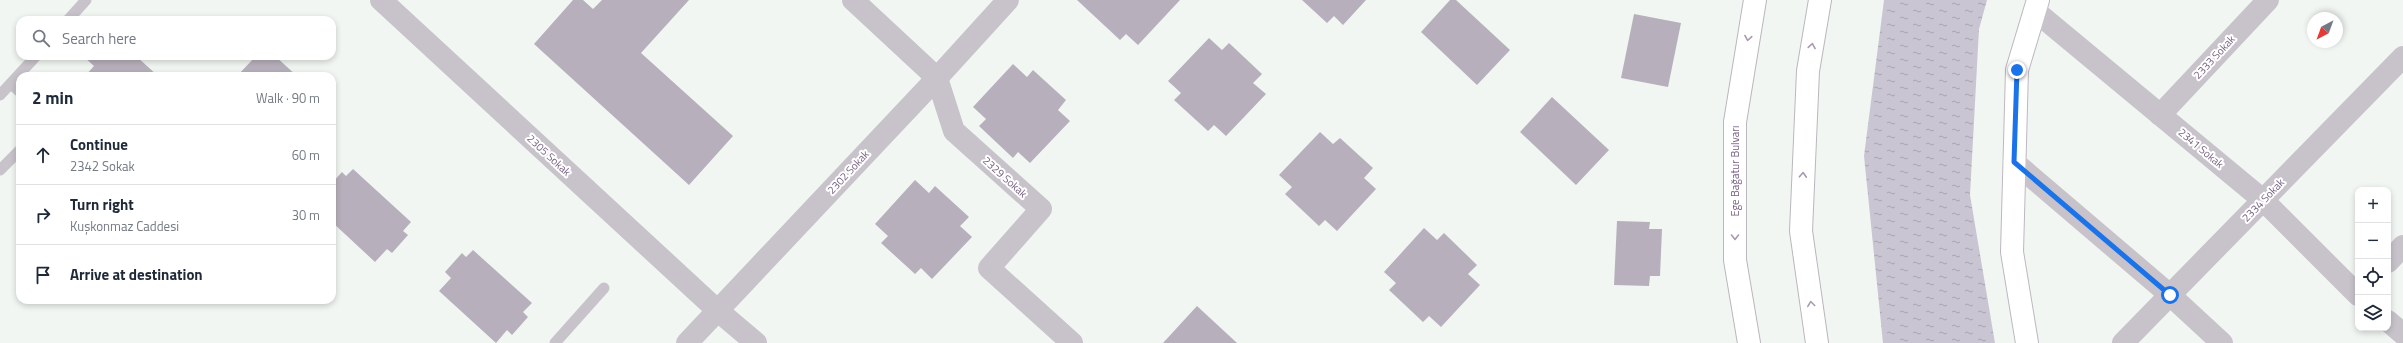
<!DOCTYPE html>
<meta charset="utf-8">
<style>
:root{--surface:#fff;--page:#f6f6f7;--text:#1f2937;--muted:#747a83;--line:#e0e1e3}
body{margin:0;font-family:"Titillium Web",sans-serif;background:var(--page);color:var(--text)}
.controls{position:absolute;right:12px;bottom:12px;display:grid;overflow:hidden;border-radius:8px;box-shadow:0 2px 6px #0003}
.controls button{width:36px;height:36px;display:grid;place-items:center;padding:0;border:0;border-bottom:1px solid var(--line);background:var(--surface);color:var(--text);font:20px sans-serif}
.compass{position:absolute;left:2307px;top:12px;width:36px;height:36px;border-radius:50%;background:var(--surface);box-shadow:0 2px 6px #0003;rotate:221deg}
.stop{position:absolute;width:12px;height:12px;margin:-9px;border:3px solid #1a73e8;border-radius:50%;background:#fff}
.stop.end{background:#1a73e8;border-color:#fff;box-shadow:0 1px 4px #0008}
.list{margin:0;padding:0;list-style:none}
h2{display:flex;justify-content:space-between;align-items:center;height:52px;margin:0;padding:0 16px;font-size:17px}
h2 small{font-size:13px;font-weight:400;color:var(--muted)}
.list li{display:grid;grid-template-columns:26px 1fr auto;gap:12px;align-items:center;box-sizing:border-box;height:60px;padding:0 16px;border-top:1px solid var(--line)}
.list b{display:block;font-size:15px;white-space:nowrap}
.list p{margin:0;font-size:13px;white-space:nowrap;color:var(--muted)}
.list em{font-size:13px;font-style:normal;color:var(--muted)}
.icon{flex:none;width:22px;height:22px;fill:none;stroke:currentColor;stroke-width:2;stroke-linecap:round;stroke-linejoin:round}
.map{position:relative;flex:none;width:2403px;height:343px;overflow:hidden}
.search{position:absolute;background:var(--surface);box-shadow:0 2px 6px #0003;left:16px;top:16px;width:320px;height:44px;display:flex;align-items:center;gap:10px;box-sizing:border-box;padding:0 14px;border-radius:12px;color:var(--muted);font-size:15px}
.panel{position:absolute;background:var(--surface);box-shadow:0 2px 6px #0003;left:16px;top:72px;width:320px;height:232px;border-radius:12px}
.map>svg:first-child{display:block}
.water{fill:url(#water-ripples)}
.building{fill:#b7b0bc}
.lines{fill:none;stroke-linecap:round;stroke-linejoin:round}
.secondary-casing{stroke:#bdb7c0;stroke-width:24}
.primary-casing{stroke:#bbb6be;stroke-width:24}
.lane{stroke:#c8c3ca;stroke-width:11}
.street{stroke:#c8c3ca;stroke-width:22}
.secondary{stroke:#fff;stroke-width:22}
.primary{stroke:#fff;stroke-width:22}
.oneway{stroke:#a89aaf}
.route{stroke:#1a73e8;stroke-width:5}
.labels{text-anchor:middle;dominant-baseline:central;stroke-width:4;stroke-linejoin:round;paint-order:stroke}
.street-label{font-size:11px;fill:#796384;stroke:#fff}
</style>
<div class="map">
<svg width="2403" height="343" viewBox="0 0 2403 343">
<defs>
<pattern id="water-ripples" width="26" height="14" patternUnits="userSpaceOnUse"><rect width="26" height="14" fill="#cac5d2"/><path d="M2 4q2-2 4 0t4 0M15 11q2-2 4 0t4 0" fill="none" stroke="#a9a4b0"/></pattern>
</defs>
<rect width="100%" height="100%" fill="#f1f6f2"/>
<path class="water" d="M 1884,0 L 1987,0 L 1979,29 L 1970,195 L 1995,343 L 1883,343 L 1864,156 Z"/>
<g class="building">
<path d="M 573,0 L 583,0 L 593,9 L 602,0 L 689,0 L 641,53 L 733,136 L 689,185 L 534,44 Z"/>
<path d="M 1077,0 L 1180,0 L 1138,45 L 1126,34 L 1120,40 Z"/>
<path d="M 1302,0 L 1366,0 L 1343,25 L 1334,16 L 1327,23 Z"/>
<path d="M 1450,0 L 1456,0 L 1510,50 L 1477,85 L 1421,32 Z"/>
<path d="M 1634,14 L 1681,23 L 1668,87 L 1621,78 Z"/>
<path d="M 1209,38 L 1222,50 L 1229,43 L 1262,74 L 1253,83 L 1266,94 L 1226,136 L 1214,125 L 1208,131 L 1174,100 L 1181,93 L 1168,81 Z"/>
<path d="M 83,56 L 136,56 L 158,76 L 85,76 L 94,66 Z"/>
<path d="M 256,56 L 275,56 L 297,76 L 237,76 Z"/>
<path d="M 1013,64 L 1027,77 L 1033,70 L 1066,100 L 1058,110 L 1070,121 L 1030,163 L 1018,152 L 1013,158 L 979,126 L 986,119 L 973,107 Z"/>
<path d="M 1552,97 L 1609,150 L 1576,185 L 1520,132 Z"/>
<path d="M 1320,132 L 1333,144 L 1340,138 L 1373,168 L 1364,178 L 1376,189 L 1337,231 L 1325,220 L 1319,226 L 1285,194 L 1292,187 L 1279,175 Z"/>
<path d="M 353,169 L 411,222 L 403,231 L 408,235 L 392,253 L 387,249 L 375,262 L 332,222 L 332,183 L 342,172 L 346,176 Z"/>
<path d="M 915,180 L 929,193 L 935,186 L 969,217 L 960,226 L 972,237 L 932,279 L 921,268 L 915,274 L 881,243 L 888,236 L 875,224 Z"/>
<path d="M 1617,221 L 1650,222 L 1649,229 L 1662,229 L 1660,276 L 1650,276 L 1649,286 L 1614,285 Z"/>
<path d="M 1424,228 L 1437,240 L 1444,233 L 1477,265 L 1468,274 L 1480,285 L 1441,327 L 1429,316 L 1423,322 L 1389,290 L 1396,283 L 1384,272 Z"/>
<path d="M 473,250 L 532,303 L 523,312 L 528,317 L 512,335 L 507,330 L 496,343 L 439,291 L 451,278 L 445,272 L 462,253 L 466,257 Z"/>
<path d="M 1197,306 L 1237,343 L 1163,343 Z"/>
</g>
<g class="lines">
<defs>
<path id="secondary" d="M 2027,343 L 2012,252 L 2017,70 L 2038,0"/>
<g id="primary">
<path d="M 1749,343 L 1735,260 L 1735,122 L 1755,0"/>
<path d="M 1817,343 L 1801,231 L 1808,71 L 1820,0"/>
</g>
</defs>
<use href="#secondary" class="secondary-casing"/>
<use href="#primary" class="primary-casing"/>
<g class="lane">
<path d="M 68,20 L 86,0"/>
<path d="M 11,84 L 20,92"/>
<path d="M 0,95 L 36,56"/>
<path d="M 0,170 L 20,150"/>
<path d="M 555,343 L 604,288"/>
</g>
<g class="street">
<path d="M 381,0 L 717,310 L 756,343"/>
<path d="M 853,0 L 937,78 L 954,131 L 1041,209 L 989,268 L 1072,343"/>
<path d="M 2035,11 L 2263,200 L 2358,295"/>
<path d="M 2160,115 L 2268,0"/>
<path d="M 2014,162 L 2170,295 L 2222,343"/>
<path d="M 2388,262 L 2403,246"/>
<path d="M 2388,321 L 2403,334"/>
<path d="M 687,343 L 937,78 L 1008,0"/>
<path d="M 2123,343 L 2403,57"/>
</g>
<use href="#secondary" class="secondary"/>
<use href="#primary" class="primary"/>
</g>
<defs><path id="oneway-chevron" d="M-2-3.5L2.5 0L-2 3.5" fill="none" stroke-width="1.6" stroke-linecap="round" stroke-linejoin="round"/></defs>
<g class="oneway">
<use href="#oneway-chevron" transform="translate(1748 38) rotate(99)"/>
<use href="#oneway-chevron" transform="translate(1812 46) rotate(-81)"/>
<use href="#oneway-chevron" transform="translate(1803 175) rotate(-87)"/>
<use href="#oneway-chevron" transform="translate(1735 237) rotate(90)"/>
<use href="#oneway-chevron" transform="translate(1811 304) rotate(-98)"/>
</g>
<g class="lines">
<path class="route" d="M 2017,70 L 2014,162 L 2170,295"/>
</g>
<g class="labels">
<g class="street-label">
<text transform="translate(2214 57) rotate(-47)">2333 Sokak</text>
<text transform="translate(2201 148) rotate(40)">2341 Sokak</text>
<text transform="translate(549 155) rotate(43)">2305 Sokak</text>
<text transform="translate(1735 171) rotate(-90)">Ege Bağatur Bulvarı</text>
<text transform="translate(848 172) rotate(-47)">2302 Sokak</text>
<text transform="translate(1005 177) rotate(42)">2329 Sokak</text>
<text transform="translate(2263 200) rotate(-46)">2334 Sokak</text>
</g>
</g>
</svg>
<div class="controls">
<button>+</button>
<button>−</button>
<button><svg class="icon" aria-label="locate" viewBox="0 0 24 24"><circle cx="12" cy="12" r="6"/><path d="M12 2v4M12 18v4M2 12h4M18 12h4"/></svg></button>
<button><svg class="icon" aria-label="layers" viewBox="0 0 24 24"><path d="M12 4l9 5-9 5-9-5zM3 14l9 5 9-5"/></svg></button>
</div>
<svg class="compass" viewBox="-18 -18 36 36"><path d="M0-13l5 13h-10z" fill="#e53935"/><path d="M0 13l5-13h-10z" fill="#747a83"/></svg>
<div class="stop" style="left:2170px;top:295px"></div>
<div class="stop end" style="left:2017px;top:70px"></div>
<div class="search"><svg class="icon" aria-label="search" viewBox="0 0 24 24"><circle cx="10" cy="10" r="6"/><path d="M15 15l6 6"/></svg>Search here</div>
<section class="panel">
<h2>2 min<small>Walk · 90 m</small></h2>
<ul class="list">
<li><svg class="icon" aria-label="ahead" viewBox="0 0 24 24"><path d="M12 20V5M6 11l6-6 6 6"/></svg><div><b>Continue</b><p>2342 Sokak</p></div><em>60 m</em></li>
<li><svg class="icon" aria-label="right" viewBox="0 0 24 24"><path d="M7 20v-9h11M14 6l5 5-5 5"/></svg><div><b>Turn right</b><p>Kuşkonmaz Caddesi</p></div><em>30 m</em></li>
<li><svg class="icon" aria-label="arrive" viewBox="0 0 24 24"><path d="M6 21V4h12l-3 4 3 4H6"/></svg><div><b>Arrive at destination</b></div></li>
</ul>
</section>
</div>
